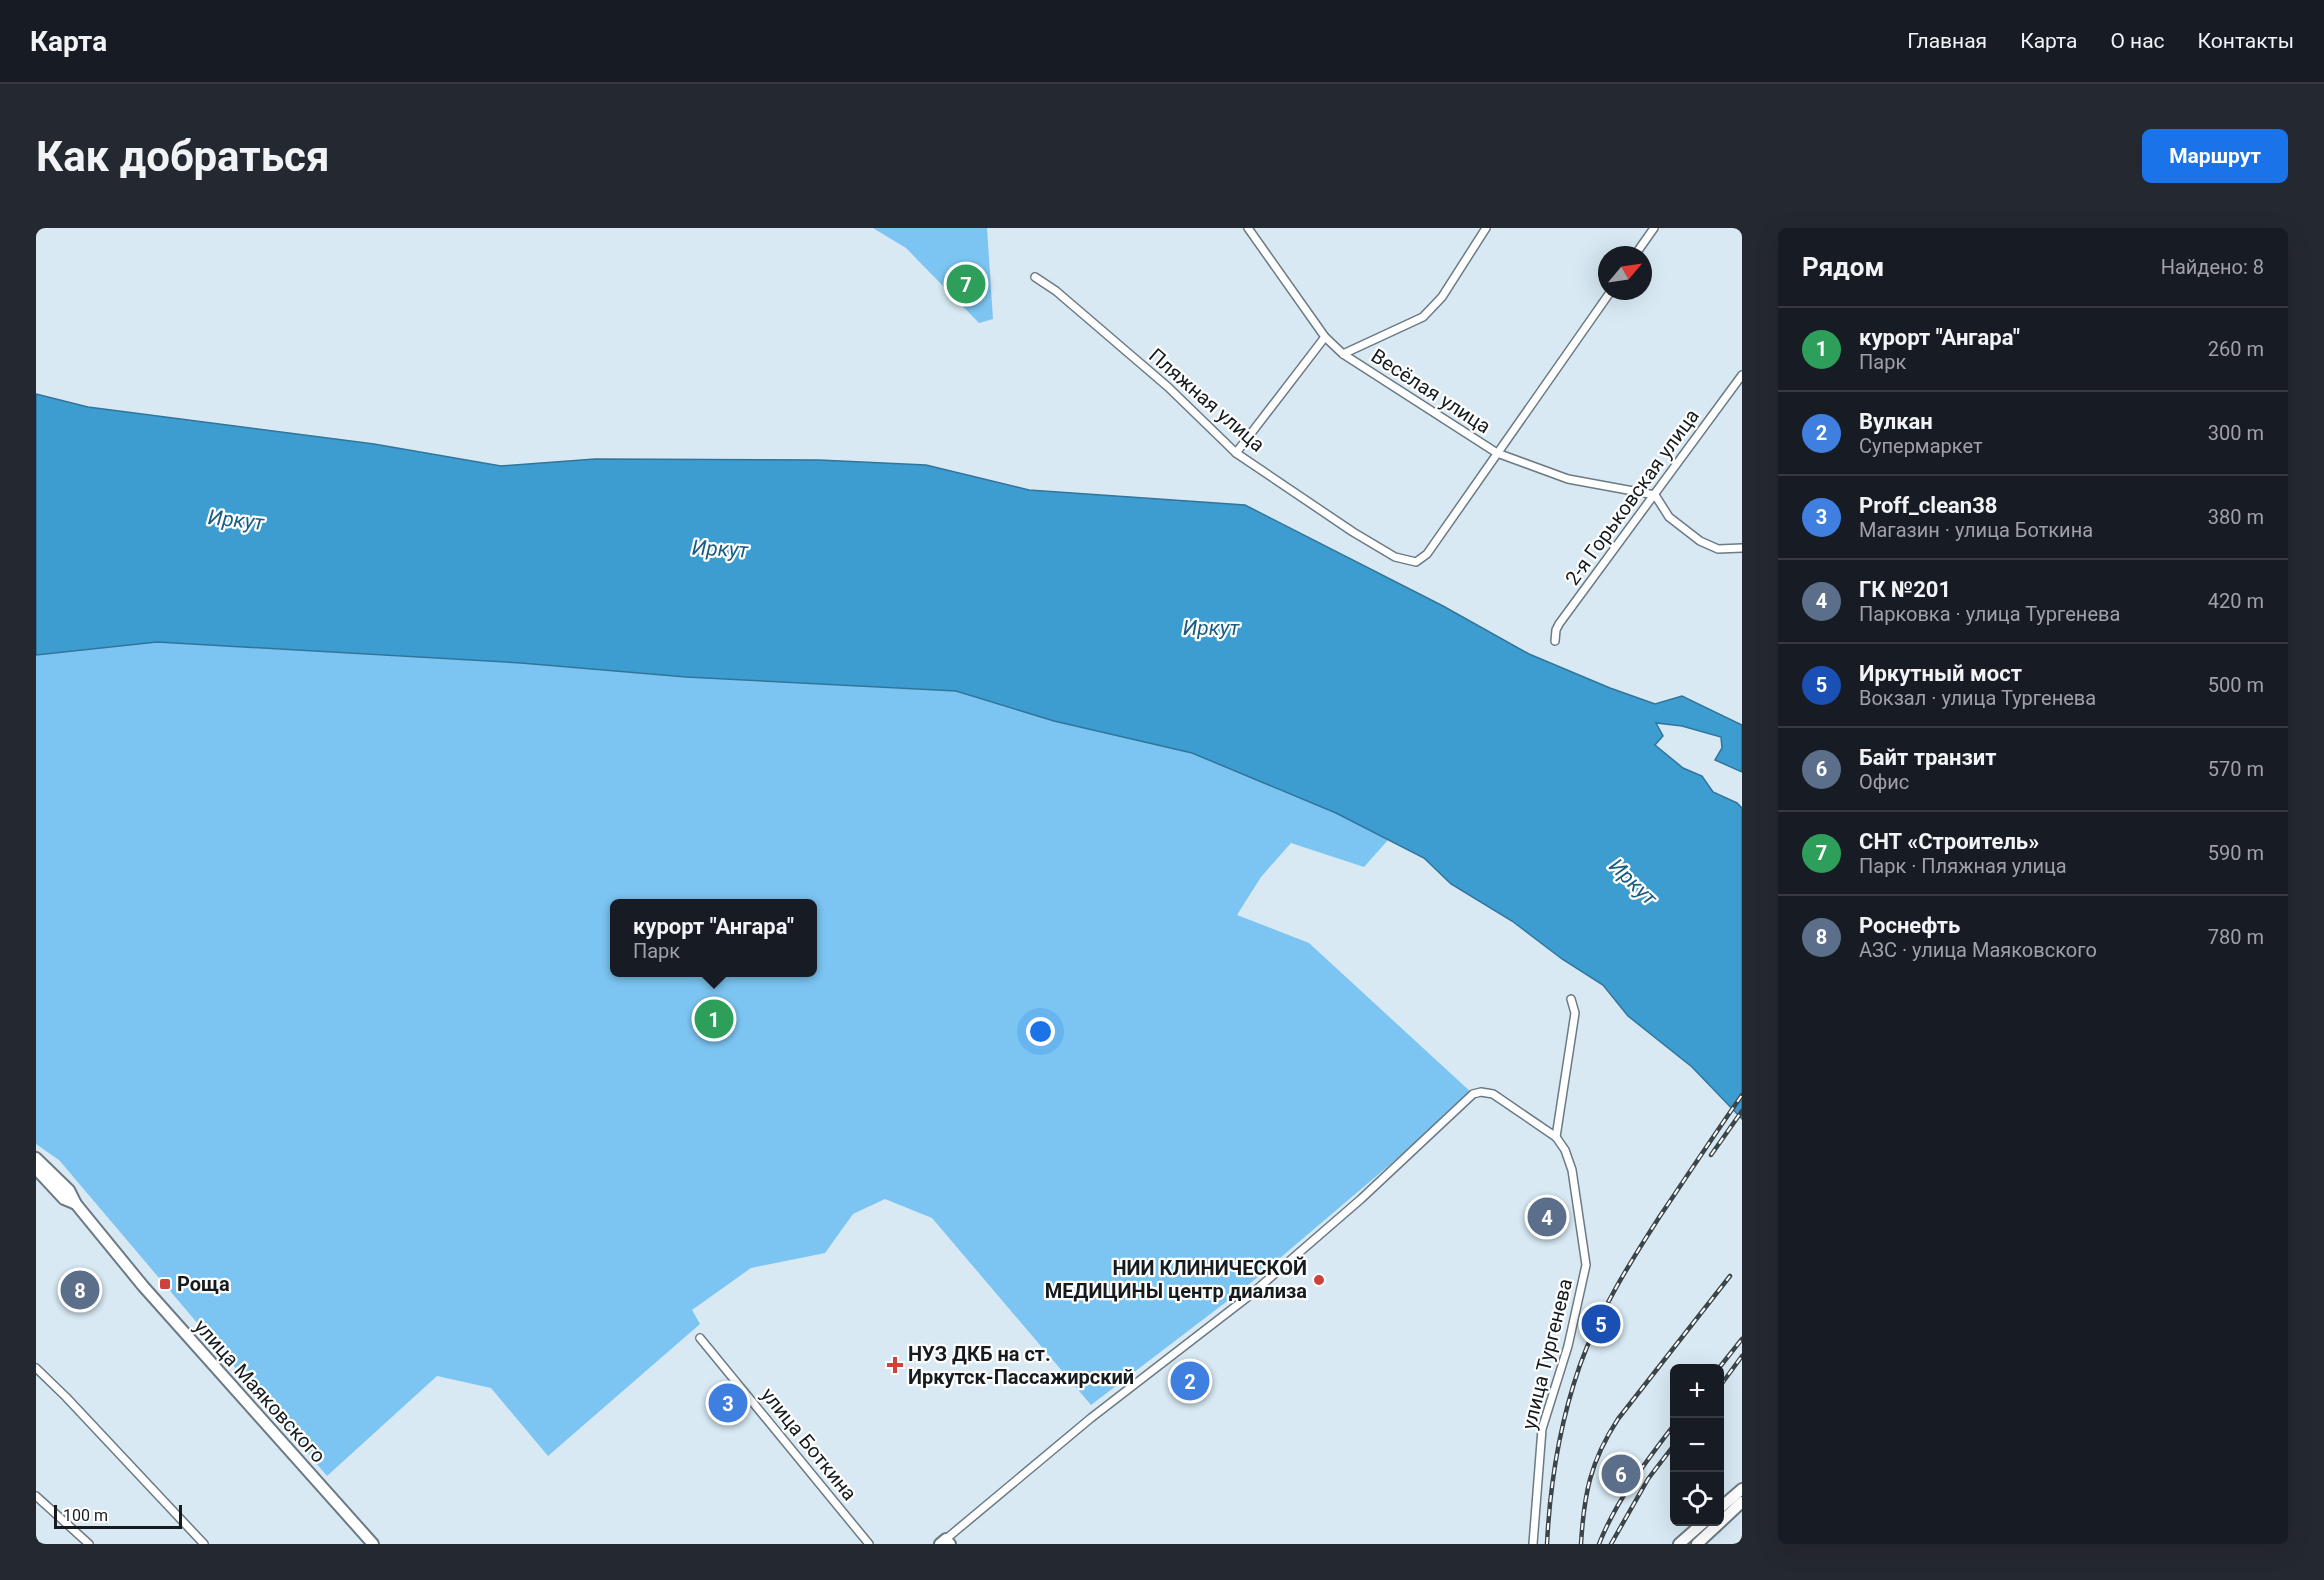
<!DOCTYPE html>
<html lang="ru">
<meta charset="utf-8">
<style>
:root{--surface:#171b24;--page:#242831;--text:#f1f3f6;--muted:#9ea1a6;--line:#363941;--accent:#1a73e8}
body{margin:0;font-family:Roboto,sans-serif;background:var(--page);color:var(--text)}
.controls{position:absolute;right:18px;bottom:18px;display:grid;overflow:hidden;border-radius:9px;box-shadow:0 6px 24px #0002}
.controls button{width:54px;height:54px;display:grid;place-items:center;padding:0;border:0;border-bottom:2px solid var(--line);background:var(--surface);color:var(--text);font:30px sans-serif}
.compass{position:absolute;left:1562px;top:18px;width:54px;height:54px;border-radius:50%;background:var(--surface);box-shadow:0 6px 24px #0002;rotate:61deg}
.scale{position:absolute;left:18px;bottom:15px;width:128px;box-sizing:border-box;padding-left:6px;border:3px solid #151b1e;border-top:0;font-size:16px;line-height:21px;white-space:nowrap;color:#151b1e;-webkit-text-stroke:4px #fff;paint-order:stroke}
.you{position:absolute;left:1005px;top:804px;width:21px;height:21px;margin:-15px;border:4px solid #fff;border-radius:50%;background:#1a73e8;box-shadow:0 0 0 9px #1a73e833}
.badge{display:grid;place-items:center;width:39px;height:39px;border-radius:50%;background:var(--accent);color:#fff;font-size:20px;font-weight:700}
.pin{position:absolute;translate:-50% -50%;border:3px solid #fff;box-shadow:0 2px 6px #0006}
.popup{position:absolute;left:574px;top:671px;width:207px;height:78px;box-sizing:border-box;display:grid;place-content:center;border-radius:9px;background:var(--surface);filter:drop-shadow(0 2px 4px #0005);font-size:20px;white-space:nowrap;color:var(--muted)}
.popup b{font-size:22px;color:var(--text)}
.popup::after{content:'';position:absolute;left:50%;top:100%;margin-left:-12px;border:12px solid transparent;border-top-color:var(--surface)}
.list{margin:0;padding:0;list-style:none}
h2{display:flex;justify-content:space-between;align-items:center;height:78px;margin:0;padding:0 24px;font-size:26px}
h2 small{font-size:20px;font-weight:400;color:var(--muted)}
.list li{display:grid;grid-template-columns:39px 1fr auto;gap:18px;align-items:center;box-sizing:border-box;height:84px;padding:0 24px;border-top:2px solid var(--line)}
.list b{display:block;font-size:22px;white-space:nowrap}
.list p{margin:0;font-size:20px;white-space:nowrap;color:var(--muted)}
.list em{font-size:20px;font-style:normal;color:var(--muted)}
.icon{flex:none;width:33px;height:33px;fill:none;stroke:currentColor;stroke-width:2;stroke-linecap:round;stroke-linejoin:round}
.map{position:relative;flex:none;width:1706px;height:1316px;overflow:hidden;border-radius:9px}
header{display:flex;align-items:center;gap:36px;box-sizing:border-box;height:84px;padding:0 30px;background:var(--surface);border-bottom:2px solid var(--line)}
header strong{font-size:28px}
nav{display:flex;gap:33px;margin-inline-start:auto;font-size:21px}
.intro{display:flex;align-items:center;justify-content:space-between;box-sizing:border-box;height:144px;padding:0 36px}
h1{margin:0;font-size:42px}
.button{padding:15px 27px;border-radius:9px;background:var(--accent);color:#fff;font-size:21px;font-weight:700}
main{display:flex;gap:36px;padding:0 36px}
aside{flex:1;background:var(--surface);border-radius:9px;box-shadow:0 6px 24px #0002}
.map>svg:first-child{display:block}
.green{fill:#7cc5f2;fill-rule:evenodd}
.water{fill:#3d9cd0;stroke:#31759b;stroke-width:1.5}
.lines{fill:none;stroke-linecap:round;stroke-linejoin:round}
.street-casing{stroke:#6b7a83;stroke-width:10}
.primary-casing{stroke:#6b7a83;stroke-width:14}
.street{stroke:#fff;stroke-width:7}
.primary{stroke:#fff;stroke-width:10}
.rail-casing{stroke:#3c4549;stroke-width:4.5}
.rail{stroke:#fff;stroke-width:2;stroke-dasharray:7;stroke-linecap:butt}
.poi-dot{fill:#cf413b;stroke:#fff;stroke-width:2}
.labels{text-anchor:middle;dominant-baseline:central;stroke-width:4.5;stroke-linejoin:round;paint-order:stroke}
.street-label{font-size:20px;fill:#151b1e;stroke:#fff}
.poi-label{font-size:20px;font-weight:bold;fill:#151b1e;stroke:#fff;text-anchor:start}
.water-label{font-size:21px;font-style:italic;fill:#195e82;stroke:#fff}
</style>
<header>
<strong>Карта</strong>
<nav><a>Главная</a><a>Карта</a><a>О нас</a><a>Контакты</a></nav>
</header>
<div class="intro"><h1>Как добраться</h1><a class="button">Маршрут</a></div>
<main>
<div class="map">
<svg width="1706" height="1316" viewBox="0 0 1706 1316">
<rect width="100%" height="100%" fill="#d8e9f3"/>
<g class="green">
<path d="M 837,0 L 951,0 L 957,91 L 943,95 L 870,20 Z"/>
<path d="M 121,414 L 485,435 L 650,449 L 920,463 L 1018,493 L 1156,525 L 1300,585 L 1352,612 L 1328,639 L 1255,615 L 1225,649 L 1201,687 L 1273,715 L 1437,866 L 1211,1058 L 1055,1177 L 896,990 L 849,971 L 817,986 L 789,1025 L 715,1040 L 656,1082 L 664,1096 L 512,1228 L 455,1160 L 401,1148 L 291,1248 L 23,932 L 0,916 L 0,427 ZM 579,676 L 777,676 L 777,744 L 579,744 Z"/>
</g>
<path class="water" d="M 0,166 L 52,179 L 338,216 L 465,238 L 559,231 L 783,232 L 890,237 L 993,262 L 1209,277 L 1407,378 L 1493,426 L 1574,460 L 1619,476 L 1646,468 L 1706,497 L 1706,544 L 1679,532 L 1686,520 L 1685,509 L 1646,498 L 1620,495 L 1627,508 L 1619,517 L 1647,540 L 1666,548 L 1677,564 L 1701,575 L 1706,580 L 1706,891 L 1656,839 L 1592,788 L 1567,757 L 1526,731 L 1476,693 L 1415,656 L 1388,630 L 1300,585 L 1156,525 L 1018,493 L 920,463 L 650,449 L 485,435 L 121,414 L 0,427 Z"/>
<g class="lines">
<defs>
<g id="street">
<path d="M 1212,0 L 1289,109 L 1307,126 L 1461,225 L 1532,251 L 1619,267 L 1633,289 L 1664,313 L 1682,321 L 1706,320"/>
<path d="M 1599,27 L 1618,0"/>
<path d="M 999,49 L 1020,63 L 1132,159 L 1200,225 L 1317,304 L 1359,329 L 1380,334 L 1391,326 L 1575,63"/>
<path d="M 1307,126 L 1387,89 L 1406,69 L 1450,0"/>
<path d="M 1200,225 L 1289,109"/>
<path d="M 1519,413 L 1520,402 L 1523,396 L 1706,147"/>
<path d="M 1520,909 L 1539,785 L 1535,771"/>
<path d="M 664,1110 L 833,1316"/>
<path d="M 0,1140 L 30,1169 L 168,1316"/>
<path d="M 0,1268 L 53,1316"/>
<path d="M 910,1311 L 1055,1190 L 1213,1068 L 1325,971 L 1437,866 L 1445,864 L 1457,866 L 1520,909 L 1529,922 L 1536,942 L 1550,1037 L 1532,1118 L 1506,1201 L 1497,1316"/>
</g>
<g id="primary">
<path d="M 0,930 L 33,962 L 40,976 L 107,1058 L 337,1316"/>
<path d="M 0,941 L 28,971 L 40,976"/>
<path d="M 1684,1280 L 1706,1261"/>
<path d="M 904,1316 L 910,1311 L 914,1316"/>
<path d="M 1643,1316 L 1668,1294"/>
<path d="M 1661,1316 L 1706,1274"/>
</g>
</defs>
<use href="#street" class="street-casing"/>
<use href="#primary" class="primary-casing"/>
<use href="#street" class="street"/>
<use href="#primary" class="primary"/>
<defs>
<g id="rail">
<path d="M 1675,927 L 1706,883"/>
<path d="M 1683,1140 L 1706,1111"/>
<path d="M 1684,1158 L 1706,1128"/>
<path d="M 1511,1316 C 1514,1255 1524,1194 1544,1137 C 1563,1084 1593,1036 1624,988 C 1651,948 1678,907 1706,867"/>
<path d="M 1545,1316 C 1548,1266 1554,1234 1582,1191 L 1694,1048"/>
<path d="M 1563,1316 C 1581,1271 1609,1235 1638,1197"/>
<path d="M 1575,1316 L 1612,1251 L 1638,1217"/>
</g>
</defs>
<use href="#rail" class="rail-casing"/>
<use href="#rail" class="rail"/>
</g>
<g class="poi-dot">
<circle cx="1283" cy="1052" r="6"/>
<rect x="123" y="1050" width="12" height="12" rx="3"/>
<path d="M856 1128h6v6h6v6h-6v6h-6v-6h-6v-6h6z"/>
</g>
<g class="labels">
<g class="street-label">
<text transform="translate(1395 163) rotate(33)">Весёлая улица</text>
<text transform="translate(1171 172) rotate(41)">Пляжная улица</text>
<text transform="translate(1596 269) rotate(-54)">2-я Горьковская улица</text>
<text transform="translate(1511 1126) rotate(-76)">улица Тургенева</text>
<text transform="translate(224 1163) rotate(48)">улица Маяковского</text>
<text transform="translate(773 1216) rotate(51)">улица Боткина</text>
</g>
<g class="poi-label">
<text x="1271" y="1040" text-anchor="end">НИИ КЛИНИЧЕСКОЙ<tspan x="1271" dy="23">МЕДИЦИНЫ центр диализа</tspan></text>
<text x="141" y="1056">Роща</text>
<text x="872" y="1126">НУЗ ДКБ на ст.<tspan x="872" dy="23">Иркутск-Пассажирский</tspan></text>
</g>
<g class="water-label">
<text transform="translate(200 292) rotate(6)">Иркут</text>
<text transform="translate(684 321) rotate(3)">Иркут</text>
<text x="1175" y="400">Иркут</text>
<text transform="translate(1597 654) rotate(44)">Иркут</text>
</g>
</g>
</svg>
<div class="controls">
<button>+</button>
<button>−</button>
<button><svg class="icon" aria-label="locate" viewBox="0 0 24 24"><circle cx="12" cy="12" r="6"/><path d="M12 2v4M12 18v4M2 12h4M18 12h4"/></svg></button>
</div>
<svg class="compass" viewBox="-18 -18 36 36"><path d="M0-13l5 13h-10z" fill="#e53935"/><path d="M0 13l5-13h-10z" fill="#9ea1a6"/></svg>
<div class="scale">100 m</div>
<div class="you"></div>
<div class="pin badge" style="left:678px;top:791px;background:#2e9e5b">1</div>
<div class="popup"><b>курорт &quot;Ангара&quot;</b>Парк</div>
<div class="pin badge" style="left:1154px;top:1153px;background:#3f7fe0">2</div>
<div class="pin badge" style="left:692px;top:1175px;background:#3f7fe0">3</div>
<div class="pin badge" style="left:1511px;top:989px;background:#5c6f8a">4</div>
<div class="pin badge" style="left:1565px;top:1096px;background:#1a4fb4">5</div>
<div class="pin badge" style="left:1585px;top:1246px;background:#5c6f8a">6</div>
<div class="pin badge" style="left:930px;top:56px;background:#2e9e5b">7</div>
<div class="pin badge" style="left:44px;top:1062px;background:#5c6f8a">8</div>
</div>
<aside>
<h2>Рядом<small>Найдено: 8</small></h2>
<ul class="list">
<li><span class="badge" style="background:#2e9e5b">1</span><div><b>курорт &quot;Ангара&quot;</b><p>Парк</p></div><em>260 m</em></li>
<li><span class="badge" style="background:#3f7fe0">2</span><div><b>Вулкан</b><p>Супермаркет</p></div><em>300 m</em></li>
<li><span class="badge" style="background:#3f7fe0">3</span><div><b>Proff_clean38</b><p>Магазин · улица Боткина</p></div><em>380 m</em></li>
<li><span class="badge" style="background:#5c6f8a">4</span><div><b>ГК №201</b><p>Парковка · улица Тургенева</p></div><em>420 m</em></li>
<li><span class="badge" style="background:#1a4fb4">5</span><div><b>Иркутный мост</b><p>Вокзал · улица Тургенева</p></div><em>500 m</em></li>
<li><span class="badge" style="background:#5c6f8a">6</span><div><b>Байт транзит</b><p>Офис</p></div><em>570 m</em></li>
<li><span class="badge" style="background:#2e9e5b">7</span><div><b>СНТ «Строитель»</b><p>Парк · Пляжная улица</p></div><em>590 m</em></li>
<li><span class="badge" style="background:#5c6f8a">8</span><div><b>Роснефть</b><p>АЗС · улица Маяковского</p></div><em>780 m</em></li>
</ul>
</aside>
</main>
